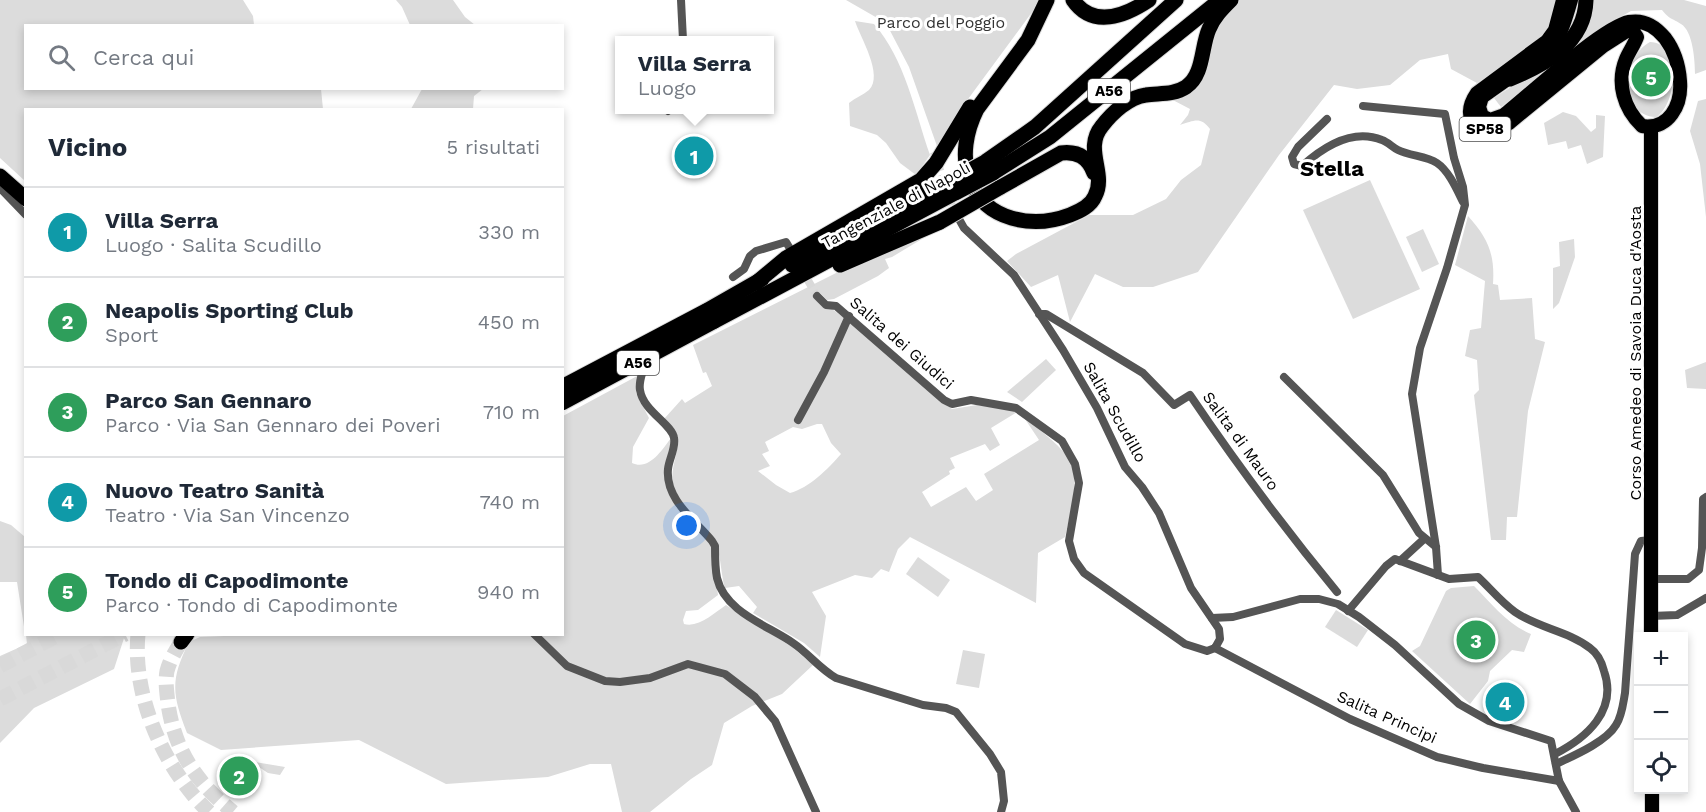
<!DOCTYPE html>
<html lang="it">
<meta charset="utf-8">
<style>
:root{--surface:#fff;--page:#f2f2f3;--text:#1f2937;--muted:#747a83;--line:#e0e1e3;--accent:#111827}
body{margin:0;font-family:"Work Sans",sans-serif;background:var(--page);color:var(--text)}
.controls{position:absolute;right:18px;bottom:18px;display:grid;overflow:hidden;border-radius:0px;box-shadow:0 3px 9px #0003}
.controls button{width:54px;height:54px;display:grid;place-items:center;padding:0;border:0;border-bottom:2px solid var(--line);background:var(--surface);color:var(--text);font:30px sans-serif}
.you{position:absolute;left:687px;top:526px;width:21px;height:21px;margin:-15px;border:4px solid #fff;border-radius:50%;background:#1a73e8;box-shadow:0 0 0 9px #1a73e833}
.badge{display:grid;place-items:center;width:39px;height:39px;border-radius:50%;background:var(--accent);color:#fff;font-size:20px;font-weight:700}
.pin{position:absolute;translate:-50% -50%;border:3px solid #fff;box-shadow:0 2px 6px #0006}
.popup{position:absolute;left:615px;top:36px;width:159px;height:78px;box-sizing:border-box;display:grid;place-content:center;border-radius:0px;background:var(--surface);filter:drop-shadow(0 2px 4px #0005);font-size:20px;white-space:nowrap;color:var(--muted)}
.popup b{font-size:22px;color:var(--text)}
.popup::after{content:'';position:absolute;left:50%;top:100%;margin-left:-12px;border:12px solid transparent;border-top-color:var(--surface)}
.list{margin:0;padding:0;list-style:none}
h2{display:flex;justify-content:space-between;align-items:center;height:78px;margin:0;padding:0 24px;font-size:26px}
h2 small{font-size:20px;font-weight:400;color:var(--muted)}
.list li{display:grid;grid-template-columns:39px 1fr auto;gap:18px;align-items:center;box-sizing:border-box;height:90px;padding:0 24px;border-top:2px solid var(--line)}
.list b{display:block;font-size:22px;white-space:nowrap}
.list p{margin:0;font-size:20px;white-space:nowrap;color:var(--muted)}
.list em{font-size:20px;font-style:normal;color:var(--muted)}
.icon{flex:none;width:33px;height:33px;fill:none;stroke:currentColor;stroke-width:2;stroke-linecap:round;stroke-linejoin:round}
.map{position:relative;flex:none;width:1706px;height:812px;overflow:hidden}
.search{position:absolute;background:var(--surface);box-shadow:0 3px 9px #0003;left:24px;top:24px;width:540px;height:66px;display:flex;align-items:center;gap:15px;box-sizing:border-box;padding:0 21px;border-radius:0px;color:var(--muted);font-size:22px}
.panel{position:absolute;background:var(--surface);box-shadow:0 3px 9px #0003;left:24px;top:108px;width:540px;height:528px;border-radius:0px}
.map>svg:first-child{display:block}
.green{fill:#dcdcdc;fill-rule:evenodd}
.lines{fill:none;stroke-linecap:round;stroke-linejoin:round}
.minor-tunnel{stroke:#d9d9d9;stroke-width:8;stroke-dasharray:8 4;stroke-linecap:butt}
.motorway-tunnel{stroke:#d9d9d9;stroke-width:15;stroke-dasharray:15 8;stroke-linecap:butt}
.primary-casing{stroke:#dbdbdb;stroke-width:16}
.motorway-casing{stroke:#dbdbdb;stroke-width:17}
.minor{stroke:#555;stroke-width:8}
.primary{stroke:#000;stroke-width:14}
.motorway{stroke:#000;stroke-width:15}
.motorway-bridge-casing{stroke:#dbdbdb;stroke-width:17;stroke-linecap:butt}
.motorway-bridge{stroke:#000;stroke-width:15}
.labels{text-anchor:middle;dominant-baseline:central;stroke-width:6;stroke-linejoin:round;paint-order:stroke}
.shield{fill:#fff;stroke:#4c4c4c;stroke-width:1.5}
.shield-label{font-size:15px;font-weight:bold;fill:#000}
.park-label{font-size:16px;fill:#333;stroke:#fff}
.street-label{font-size:16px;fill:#000;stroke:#fff}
.district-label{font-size:22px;font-weight:bold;fill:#000;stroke:#fff}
</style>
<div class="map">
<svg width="1706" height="812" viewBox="0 0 1706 812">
<rect width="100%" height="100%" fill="#fff"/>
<g class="green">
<path d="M 0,0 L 243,0 L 253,16 L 254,25 L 26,26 L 26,88 L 321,89 L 323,109 L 26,110 L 25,181 L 0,158 Z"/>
<path d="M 396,0 L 453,0 L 465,17 L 475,25 L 410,25 L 402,7 Z"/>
<path d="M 846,0 L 1041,0 L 960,110 L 938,149 L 909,67 L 886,23 Z"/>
<path d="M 1237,0 L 1558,0 L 1548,31 L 1536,43 L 1477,83 L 1451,69 L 1448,54 L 1420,60 L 1390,85 L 1357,89 L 1334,85 L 1279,155 L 1198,272 L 1153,287 L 1123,287 L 1095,274 L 1070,322 L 1058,275 L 1031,287 L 1007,261 L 1016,254 L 1089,215 L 1133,215 L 1166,199 L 1181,180 L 1201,165 L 1210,129 C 1200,116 1194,121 1180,125 L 1188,115 L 1190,109 L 1169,98 L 1182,94 L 1211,32 Z"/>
<path d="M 1590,0 L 1684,0 L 1706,6 L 1706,70 L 1695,74 C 1695,61 1693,31 1681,24 C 1672,18 1670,20 1662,10 L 1631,11 L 1608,24 L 1501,107 L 1494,98 L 1542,67 Z"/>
<path d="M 855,21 L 874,24 C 905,59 915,112 930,155 L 916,175 L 900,163 L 886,143 L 877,135 L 850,126 L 849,103 C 855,98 863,95 869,90 C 884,75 860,37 855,21 Z"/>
<path d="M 1650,42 C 1681,42 1678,104 1656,117 C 1618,116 1622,56 1650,42 Z"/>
<path d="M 422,89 L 422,88 L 483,89 L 474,96 L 473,109 L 411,109 Z"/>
<path d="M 1706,99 L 1706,217 L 1700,164 L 1690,131 L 1698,101 Z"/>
<path d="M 1563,112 L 1576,116 L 1591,132 L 1596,128 L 1596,115 L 1605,116 L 1603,157 L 1587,164 L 1581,145 L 1568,149 L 1566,141 L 1548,145 L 1544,123 Z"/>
<path d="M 1370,180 L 1420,289 L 1353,319 L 1303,210 Z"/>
<path d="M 1468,216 C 1488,238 1495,254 1493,284 L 1498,285 L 1500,300 L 1532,298 L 1535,339 L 1545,342 L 1528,411 L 1517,517 L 1507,517 L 1506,540 L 1491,540 L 1474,395 L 1479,390 L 1477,360 L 1465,356 L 1470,330 L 1481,328 L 1485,281 L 1455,265 Z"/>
<path d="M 1423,229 L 1439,264 L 1422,272 L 1406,237 Z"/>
<path d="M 932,233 L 892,257 L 885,259 L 889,268 L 878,276 L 834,299 L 827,300 L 820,293 L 814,296 L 850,322 L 952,409 L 977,405 L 1019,411 L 991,428 L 1000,445 L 990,451 L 985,444 L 950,458 L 955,468 L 949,471 L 950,474 L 922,492 L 931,507 L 966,487 L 976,501 L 993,490 L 984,474 L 1039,440 L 1025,419 L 1026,417 C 1038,429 1057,443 1067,456 C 1082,477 1070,514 1065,537 L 1038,553 L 1036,603 L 910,537 L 898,549 L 889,572 L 881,569 L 872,578 L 855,575 L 812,592 L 826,616 L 820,657 L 804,643 L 753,613 L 757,607 L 739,586 L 725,588 C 721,576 721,553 715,543 C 702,522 679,508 673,483 C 669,468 683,444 676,433 C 673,428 667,423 664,419 L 682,399 L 685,403 L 712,386 L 706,372 L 703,373 L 693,345 L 844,269 ZM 817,424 L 822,424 L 831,443 L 841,454 C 828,469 809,488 790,493 L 776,485 L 758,471 L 770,466 L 762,454 L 769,451 L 765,442 L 793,427 L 802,429 Z"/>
<path d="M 1574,239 L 1575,257 L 1559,303 L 1553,309 L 1553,268 L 1560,266 L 1559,242 Z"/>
<path d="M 1046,359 L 1056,370 L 1022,402 L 1007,392 Z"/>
<path d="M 1706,362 L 1706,389 L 1687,388 L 1685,370 Z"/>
<path d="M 639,375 L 636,393 L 649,418 L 633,447 L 632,463 C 649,471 662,450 671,438 L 667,481 L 676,507 L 712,547 L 718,595 L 698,610 L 686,611 L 683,620 L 684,624 C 699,628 714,613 726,605 L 792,647 L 813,665 L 782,694 L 752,706 L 724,723 L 712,765 L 691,779 L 650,812 L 622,812 L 611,764 L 590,764 L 548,777 L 446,784 L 359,740 L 221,750 L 187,733 C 172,694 170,680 189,642 L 200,637 L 224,636 L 226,635 L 562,634 L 563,416 Z"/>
<path d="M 0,521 L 11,525 L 25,537 L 25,633 L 17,582 L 0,582 Z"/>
<path d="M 918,557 L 950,580 L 938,597 L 906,574 Z"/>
<path d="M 1474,586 C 1492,604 1507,624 1531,634 L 1524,652 L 1512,650 L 1490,671 L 1488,681 L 1470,704 L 1412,651 L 1420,646 L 1446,591 L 1451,588 Z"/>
<path d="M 1336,610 L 1368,630 L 1357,647 L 1325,627 Z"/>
<path d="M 26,635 L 125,635 L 114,669 L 34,708 L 0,743 L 0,656 L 27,644 Z"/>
<path d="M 963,650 L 985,654 L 979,688 L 956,684 Z"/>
<path d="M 236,758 L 251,768 L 255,762 L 285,767 L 280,775 L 268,773 L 259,767 L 258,769 L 253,769 L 240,788 L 220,784 L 224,777 L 227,778 Z"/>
</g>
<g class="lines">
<g class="minor-tunnel">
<path d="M 934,152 L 952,207"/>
<path d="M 802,270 L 817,296"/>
</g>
<g class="motorway-tunnel">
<path d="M 138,634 C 132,696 164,769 209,812"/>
<path d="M 181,642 C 175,652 170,660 167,671 C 165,682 167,693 168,704 C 175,751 196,782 233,812"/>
<path d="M 0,666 L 60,634"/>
<path d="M 0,699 L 125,634"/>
</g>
<defs>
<g id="primary">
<path d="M 1563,0 L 1555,30 L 1547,41 L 1477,93 C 1457,122 1483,137 1509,123 L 1603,46 L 1628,30 L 1632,30 L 1637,37 C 1634,45 1629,52 1626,59 C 1616,83 1624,109 1642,126 C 1669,130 1682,105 1680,81 C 1679,66 1674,50 1665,38 C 1656,27 1645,19 1629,22 C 1603,27 1529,95 1504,115 L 1490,120 L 1482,116 L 1479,107 L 1482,97 L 1546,52 C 1561,38 1565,20 1571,0"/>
<path d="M 1651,636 L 1651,127"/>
<path d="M 1652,812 L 1652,790"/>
</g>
<g id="motorway">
<path d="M 1047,0 L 1028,40 L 977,109 C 966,131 961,157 970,180 C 985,221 1033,229 1070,215 C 1080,211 1091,206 1095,196 C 1107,173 1083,149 1102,126 C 1112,113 1129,97 1146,95 C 1159,93 1174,95 1186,87 C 1204,75 1201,47 1209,29 C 1214,17 1222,9 1231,0"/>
<path d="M 1073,0 C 1093,29 1125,16 1149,0"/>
<path d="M 1510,79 C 1545,65 1585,43 1586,0"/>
<path d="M 985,162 L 1035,127 L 1176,0"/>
<path d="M 993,173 L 1050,137 L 1220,0"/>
<path d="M 0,176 L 26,199"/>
<path d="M 999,188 L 1061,153 C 1077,151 1088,157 1094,173"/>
<path d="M 792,265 L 954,179"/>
<path d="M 840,265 L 940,222"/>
<path d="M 756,283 L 786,258 L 921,180 L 936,163 L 970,107"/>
<path d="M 706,311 L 762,279"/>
<path d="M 713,322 L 957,192"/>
<path d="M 181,642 L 187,634"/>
</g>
</defs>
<use href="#primary" class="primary-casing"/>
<use href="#motorway" class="motorway-casing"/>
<g class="minor">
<path d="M 681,0 L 683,40"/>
<path d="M 1363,106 L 1445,114 L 1454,158 L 1463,187 L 1465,205 L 1447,268 L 1420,348 L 1412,394 L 1436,547 L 1438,575"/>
<path d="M 668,111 L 669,110"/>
<path d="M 1327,119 L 1298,147 L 1292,157 L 1294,164 L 1302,166 C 1323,147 1353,128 1382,140 C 1388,142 1392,147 1398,150 C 1410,156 1426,156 1437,163 C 1449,171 1457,190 1463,202"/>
<path d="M 0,188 L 26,215"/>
<path d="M 955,212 L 964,228 L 1014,275 L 1063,350 L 1097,408 L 1125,467 L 1142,487 L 1159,513 L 1191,588 L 1219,629 L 1220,639 L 1215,648"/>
<path d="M 733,277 L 744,269 L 750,256 L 756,251 L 786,242 L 789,247"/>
<path d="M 817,296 L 826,305 L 836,306 L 944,400 L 952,404 L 971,400 L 1016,408 L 1062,441 L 1075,464 L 1079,483 L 1069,541 L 1074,559 L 1084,573 L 1185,644 L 1207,651 L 1215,648"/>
<path d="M 1039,314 L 1046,314 L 1143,373 L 1174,405 L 1190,395 C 1236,463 1285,529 1337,592"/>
<path d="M 645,359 C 645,370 638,379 640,390 C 643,411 672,424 674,438 C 676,448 669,459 668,469 C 665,500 696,521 712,541 L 715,546 C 715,556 715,568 717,578 C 725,612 767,625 793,643 C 808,653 820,669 836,678 L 923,705 L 946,708 L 956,712 L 990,754 L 1001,772 L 1004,801 L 1001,812"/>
<path d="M 1284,377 L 1383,475 L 1419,533 L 1436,547"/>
<path d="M 798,420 L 824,372 L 849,316"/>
<path d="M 1400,561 L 1424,539"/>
<path d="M 1651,579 L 1688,579 L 1699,570 L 1702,548 L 1703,499 L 1706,497"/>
<path d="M 1348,611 L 1386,566 L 1395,559 L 1449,579 L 1478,577 C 1490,588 1501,602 1515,612 C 1538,628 1568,631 1590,648 C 1597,653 1602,663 1604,671 C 1618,711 1586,738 1555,754"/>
<path d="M 1651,616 L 1677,615 L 1706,598"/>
<path d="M 1212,618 L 1233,617 L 1300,599 L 1319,599 L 1338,604 L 1359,617 L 1395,645 L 1459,704 L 1489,721 L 1551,741 L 1559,781 L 1576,812"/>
<path d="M 534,634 L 567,666 L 605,681 L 620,682 L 650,678 L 688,664 L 725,674 L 755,697 L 775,721 L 816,812"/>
<path d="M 1215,648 L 1350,719 L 1437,757 L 1483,768 L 1559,781"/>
<path d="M 1556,764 C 1573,756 1606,742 1616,725 C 1622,716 1623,704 1625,693 L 1635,554 L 1641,541 L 1651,540"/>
</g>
<use href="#primary" class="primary"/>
<use href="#motorway" class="motorway"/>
<defs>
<g id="motorway-bridge">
<path d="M 954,179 L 985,162"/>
<path d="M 957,192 L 993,173"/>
<path d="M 940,222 L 999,188"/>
<path d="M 562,387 L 706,311"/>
<path d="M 562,403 L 713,322"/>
</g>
</defs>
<use href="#motorway-bridge" class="motorway-bridge-casing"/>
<use href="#motorway-bridge" class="motorway-bridge"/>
</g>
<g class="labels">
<g class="shield">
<rect x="1088" y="79" width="42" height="24" rx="4.5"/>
<rect x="1459.5" y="117" width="51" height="24" rx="4.5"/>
<rect x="617" y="351" width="42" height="24" rx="4.5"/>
</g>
<g class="shield-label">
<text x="1109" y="91">A56</text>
<text x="1485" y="129">SP58</text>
<text x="638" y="363">A56</text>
</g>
<g class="park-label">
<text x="941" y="22">Parco del Poggio</text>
</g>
<g class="street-label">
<text transform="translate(896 205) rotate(-28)">Tangenziale di Napoli</text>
<text transform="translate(902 343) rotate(41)">Salita dei Giudici</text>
<text transform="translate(1635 353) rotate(-90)">Corso Amedeo di Savoia Duca d'Aosta</text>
<text transform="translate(1115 412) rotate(61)">Salita Scudillo</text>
<text transform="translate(1241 441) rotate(54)">Salita di Mauro</text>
<text transform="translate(1387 717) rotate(24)">Salita Principi</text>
</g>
<g class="district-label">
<text x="1332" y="168">Stella</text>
</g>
</g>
</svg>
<div class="controls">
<button>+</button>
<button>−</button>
<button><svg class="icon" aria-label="locate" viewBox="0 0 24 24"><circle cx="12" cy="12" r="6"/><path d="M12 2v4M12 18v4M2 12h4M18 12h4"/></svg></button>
</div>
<div class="you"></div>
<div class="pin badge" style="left:694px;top:156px;background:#0f9aa8">1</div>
<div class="popup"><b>Villa Serra</b>Luogo</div>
<div class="pin badge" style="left:239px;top:776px;background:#2e9e5b">2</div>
<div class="pin badge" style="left:1476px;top:640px;background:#2e9e5b">3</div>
<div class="pin badge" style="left:1505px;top:702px;background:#0f9aa8">4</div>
<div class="pin badge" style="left:1651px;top:77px;background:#2e9e5b">5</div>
<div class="search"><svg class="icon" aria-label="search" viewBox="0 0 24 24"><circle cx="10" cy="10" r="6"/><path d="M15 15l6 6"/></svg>Cerca qui</div>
<section class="panel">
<h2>Vicino<small>5 risultati</small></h2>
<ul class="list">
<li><span class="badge" style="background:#0f9aa8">1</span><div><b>Villa Serra</b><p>Luogo · Salita Scudillo</p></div><em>330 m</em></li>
<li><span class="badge" style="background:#2e9e5b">2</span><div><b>Neapolis Sporting Club</b><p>Sport</p></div><em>450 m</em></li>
<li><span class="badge" style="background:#2e9e5b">3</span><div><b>Parco San Gennaro</b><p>Parco · Via San Gennaro dei Poveri</p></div><em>710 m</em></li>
<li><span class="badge" style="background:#0f9aa8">4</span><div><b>Nuovo Teatro Sanità</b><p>Teatro · Via San Vincenzo</p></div><em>740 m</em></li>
<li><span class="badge" style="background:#2e9e5b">5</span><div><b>Tondo di Capodimonte</b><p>Parco · Tondo di Capodimonte</p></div><em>940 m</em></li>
</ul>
</section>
</div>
